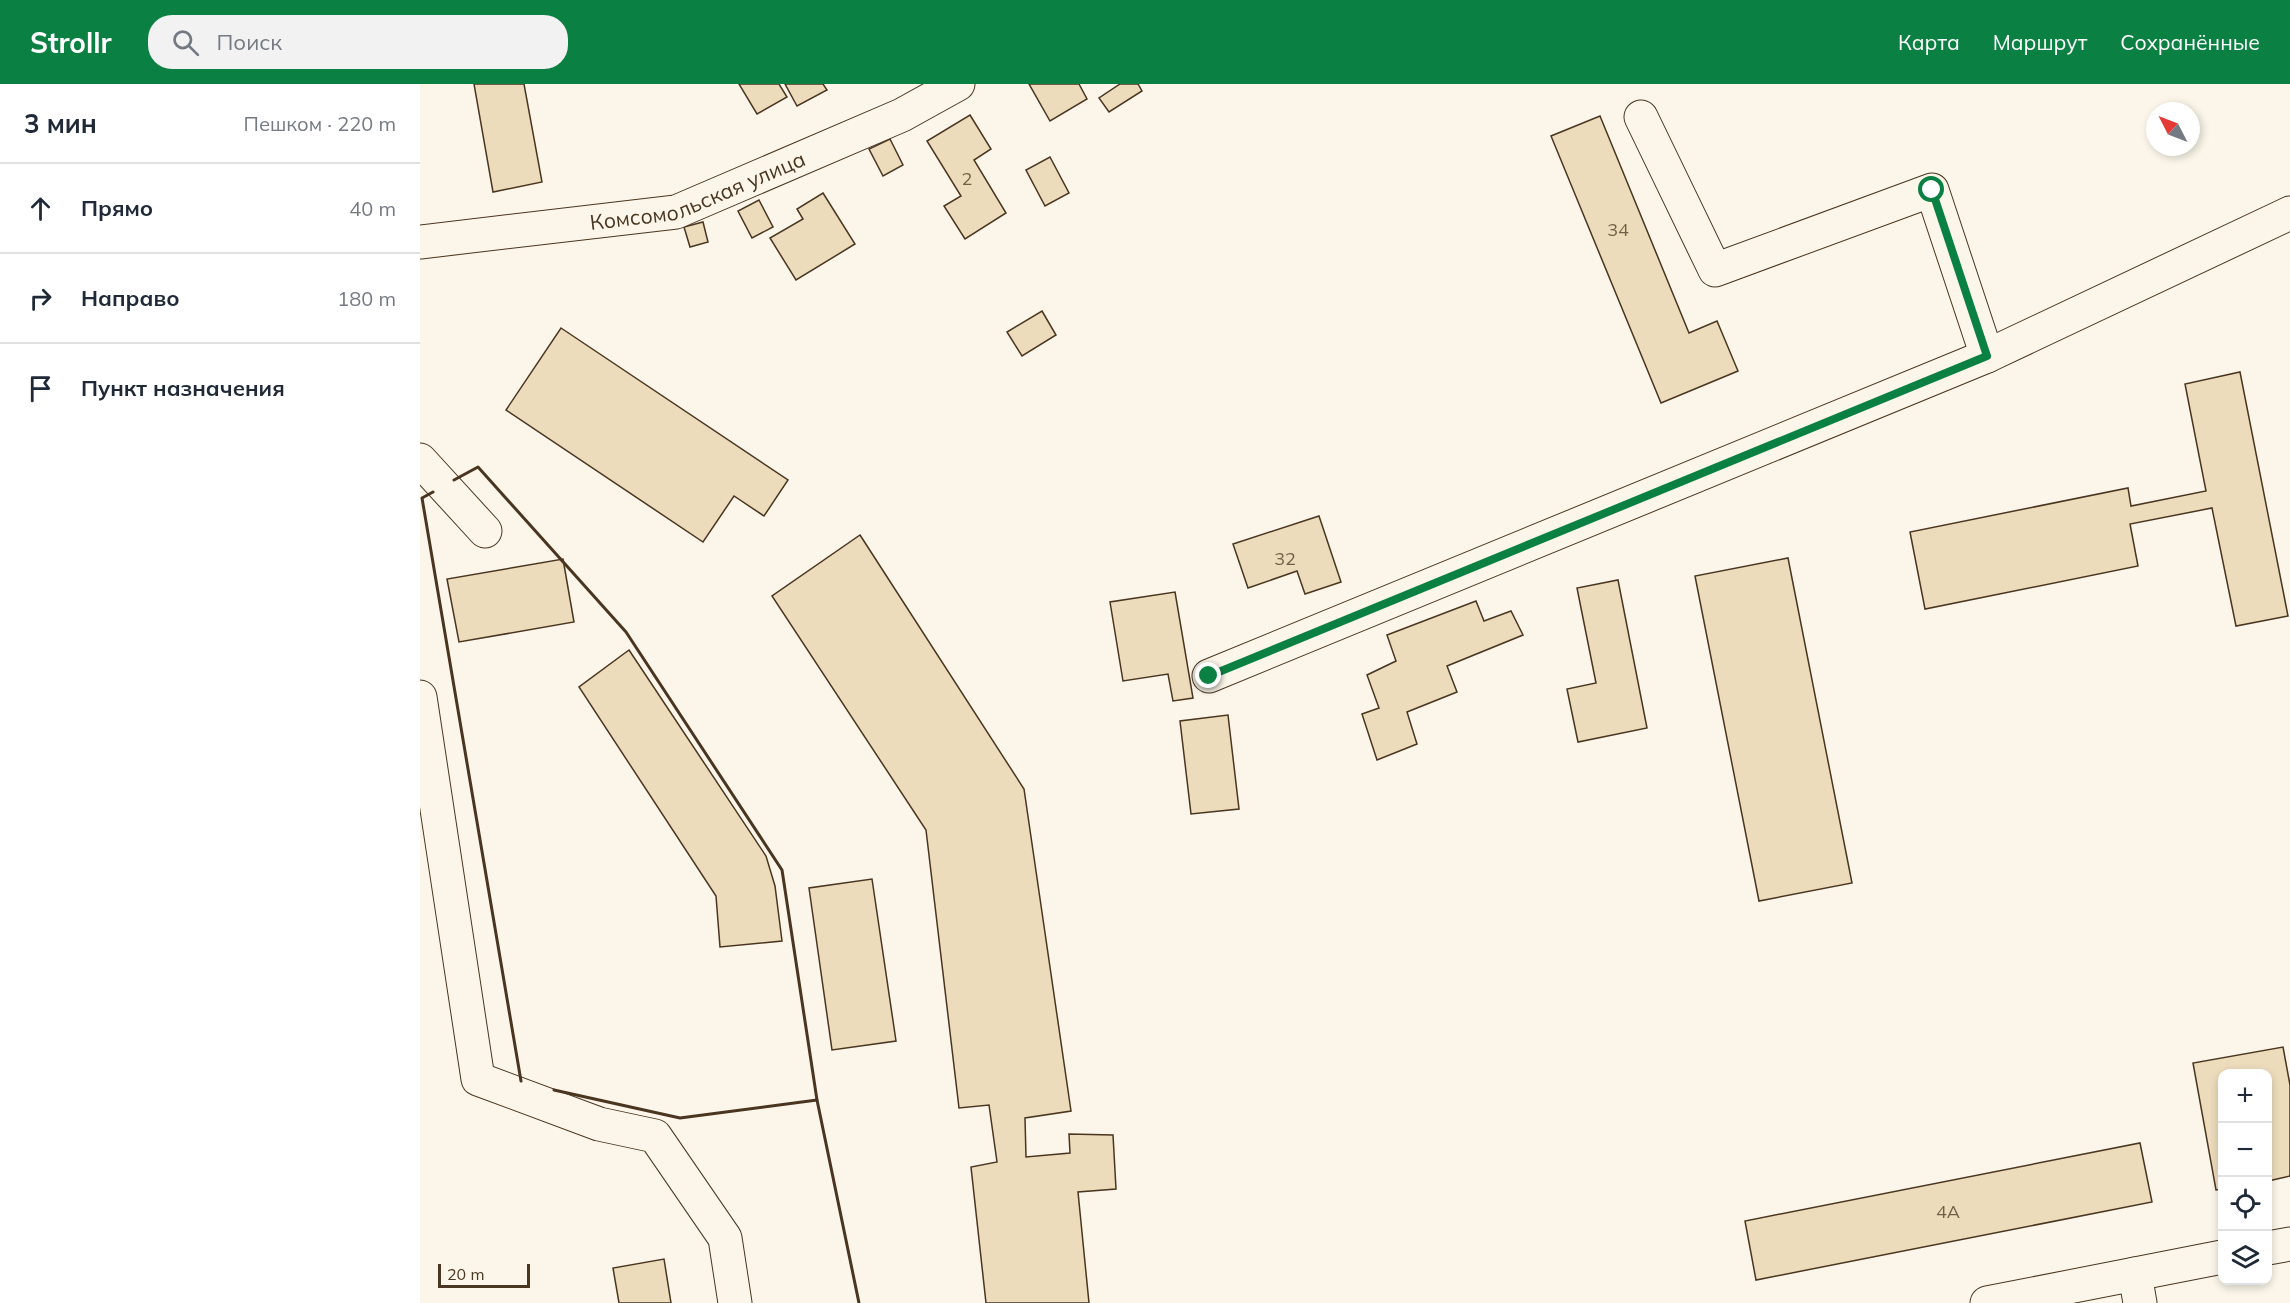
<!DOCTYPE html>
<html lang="ru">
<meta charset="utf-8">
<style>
:root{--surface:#fff;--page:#f2f2f3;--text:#1f2937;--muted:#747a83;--line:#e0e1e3;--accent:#0b8043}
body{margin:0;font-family:Mulish,sans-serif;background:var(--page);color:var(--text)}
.controls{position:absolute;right:18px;bottom:18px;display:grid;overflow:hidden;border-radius:12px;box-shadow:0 3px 9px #0003}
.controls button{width:54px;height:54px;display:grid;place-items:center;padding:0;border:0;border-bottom:2px solid var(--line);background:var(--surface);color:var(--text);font:30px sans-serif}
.compass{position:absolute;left:1726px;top:18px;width:54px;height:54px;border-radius:50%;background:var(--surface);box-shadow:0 3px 9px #0003;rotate:312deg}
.scale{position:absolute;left:18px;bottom:15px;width:92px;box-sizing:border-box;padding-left:6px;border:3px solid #4a3520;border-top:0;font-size:16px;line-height:21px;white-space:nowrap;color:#4a3520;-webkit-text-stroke:4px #fbf6e9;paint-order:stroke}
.stop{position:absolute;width:18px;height:18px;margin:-14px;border:4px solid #0b8043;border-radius:50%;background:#fff}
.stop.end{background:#0b8043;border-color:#fff;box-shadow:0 2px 6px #0008}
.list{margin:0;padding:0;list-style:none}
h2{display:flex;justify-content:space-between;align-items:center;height:78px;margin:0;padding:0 24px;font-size:26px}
h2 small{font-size:20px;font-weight:400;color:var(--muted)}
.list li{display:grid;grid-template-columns:39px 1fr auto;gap:18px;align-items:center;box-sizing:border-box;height:90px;padding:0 24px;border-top:2px solid var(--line)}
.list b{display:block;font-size:22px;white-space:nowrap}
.list em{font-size:20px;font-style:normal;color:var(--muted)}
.icon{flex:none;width:33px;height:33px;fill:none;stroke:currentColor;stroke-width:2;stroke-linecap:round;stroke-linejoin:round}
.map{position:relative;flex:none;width:1870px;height:1219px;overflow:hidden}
header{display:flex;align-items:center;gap:36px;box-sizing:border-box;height:84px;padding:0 30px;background:var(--accent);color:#fff}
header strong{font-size:28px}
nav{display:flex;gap:33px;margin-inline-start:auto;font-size:21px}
.search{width:420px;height:54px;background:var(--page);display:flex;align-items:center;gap:15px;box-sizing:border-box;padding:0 21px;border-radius:24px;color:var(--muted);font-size:22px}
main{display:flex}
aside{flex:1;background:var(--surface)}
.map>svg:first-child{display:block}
.building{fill:#ecdcbc;stroke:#4a3520;stroke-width:1.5}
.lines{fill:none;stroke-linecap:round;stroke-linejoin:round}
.minor-casing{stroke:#4a3520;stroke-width:35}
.minor{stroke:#fbf6e9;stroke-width:33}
.wall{stroke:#4a3520;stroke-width:3}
.route{stroke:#0b8043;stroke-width:8}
.labels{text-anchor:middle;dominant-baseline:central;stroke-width:4.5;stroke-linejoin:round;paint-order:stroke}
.number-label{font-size:18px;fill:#725f47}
.street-label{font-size:21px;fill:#4a3520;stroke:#fbf6e9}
</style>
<header>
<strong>Strollr</strong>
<div class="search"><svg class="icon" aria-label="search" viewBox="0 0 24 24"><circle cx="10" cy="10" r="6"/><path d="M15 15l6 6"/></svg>Поиск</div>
<nav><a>Карта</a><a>Маршрут</a><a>Сохранённые</a></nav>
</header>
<main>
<aside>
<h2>3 мин<small>Пешком · 220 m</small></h2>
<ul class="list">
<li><svg class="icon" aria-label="ahead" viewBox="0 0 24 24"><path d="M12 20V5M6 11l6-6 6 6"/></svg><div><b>Прямо</b></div><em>40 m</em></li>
<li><svg class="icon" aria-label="right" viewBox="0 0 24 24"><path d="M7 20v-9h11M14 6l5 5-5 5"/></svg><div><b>Направо</b></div><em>180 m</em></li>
<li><svg class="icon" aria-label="arrive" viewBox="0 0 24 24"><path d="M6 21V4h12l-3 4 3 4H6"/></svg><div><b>Пункт назначения</b></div></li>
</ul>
</aside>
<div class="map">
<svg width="1870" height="1219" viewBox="0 0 1870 1219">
<rect width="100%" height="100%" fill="#fbf6e9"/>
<g class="building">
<path d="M 54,0 L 104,0 L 122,98 L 73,108 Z"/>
<path d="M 319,0 L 359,0 L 367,13 L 337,30 Z"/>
<path d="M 365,0 L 403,0 L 407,6 L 377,22 Z"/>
<path d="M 609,0 L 659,0 L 667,15 L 630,37 Z"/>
<path d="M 700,0 L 718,0 L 722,7 L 689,28 L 679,14 Z"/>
<path d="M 550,31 L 571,65 L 554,76 L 586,129 L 545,155 L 524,122 L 541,112 L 507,57 Z"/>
<path d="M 1180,32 L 1269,249 L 1297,237 L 1318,287 L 1241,319 L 1131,52 Z"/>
<path d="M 470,55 L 483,81 L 463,92 L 449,65 Z"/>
<path d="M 630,73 L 649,109 L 625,122 L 606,86 Z"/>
<path d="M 403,109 L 435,160 L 376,196 L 350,154 L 383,135 L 377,125 Z"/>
<path d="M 339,116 L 353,143 L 332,154 L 318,127 Z"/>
<path d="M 283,138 L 288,158 L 270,163 L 264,143 Z"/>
<path d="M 622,227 L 636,251 L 602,272 L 587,248 Z"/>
<path d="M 141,244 L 368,396 L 344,432 L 314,412 L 283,458 L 86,326 Z"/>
<path d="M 1820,288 L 1868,532 L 1816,542 L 1792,424 L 1710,440 L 1718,482 L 1505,525 L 1490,448 L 1708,404 L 1711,422 L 1786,407 L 1765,300 Z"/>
<path d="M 899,432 L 921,498 L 885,510 L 877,487 L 828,504 L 813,460 Z"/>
<path d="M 440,451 L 604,705 L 651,1027 L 605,1034 L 606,1073 L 650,1069 L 649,1050 L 693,1051 L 696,1105 L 658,1108 L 669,1219 L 566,1219 L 551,1083 L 577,1078 L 569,1021 L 539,1024 L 506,746 L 352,512 Z"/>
<path d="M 1368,474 L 1432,799 L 1339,817 L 1275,492 Z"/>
<path d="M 143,475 L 154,538 L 39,558 L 27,495 Z"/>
<path d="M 1198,496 L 1227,644 L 1158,658 L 1147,605 L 1176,599 L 1157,504 Z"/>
<path d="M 755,508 L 773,614 L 753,617 L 748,590 L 703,597 L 690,518 Z"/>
<path d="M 1056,517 L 1064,537 L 1091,527 L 1103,551 L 1027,582 L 1037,608 L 987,628 L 997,660 L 957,676 L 942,630 L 959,624 L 947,591 L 976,577 L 967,551 Z"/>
<path d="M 209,566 L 346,772 L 355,802 L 362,857 L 300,863 L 296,812 L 159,603 Z"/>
<path d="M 808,631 L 819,725 L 771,730 L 760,637 Z"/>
<path d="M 452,795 L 476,957 L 412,966 L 389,804 Z"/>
<path d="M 1863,963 L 1870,1001 L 1870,1092 L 1848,1097 L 1848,990 L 1802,990 L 1802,1105 L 1796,1106 L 1773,979 Z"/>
<path d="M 1720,1059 L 1732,1118 L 1336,1196 L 1325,1137 Z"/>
<path d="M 244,1175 L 251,1219 L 199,1219 L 193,1184 Z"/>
</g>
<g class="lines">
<defs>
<g id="minor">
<path d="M 1221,33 L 1295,186 L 1512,106 L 1567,272"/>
<path id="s1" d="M 0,158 L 256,128 L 482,31 L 538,0"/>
<path d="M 0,376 L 65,447"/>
<path d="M 789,592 L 1567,272 L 1870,129"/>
<path d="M 0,613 L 58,995 L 179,1040 L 235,1052 L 305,1154 L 315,1219"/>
<path d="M 1848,1164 L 1870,1160"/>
<path d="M 1715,1190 L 1720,1219"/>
<path d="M 1567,1219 L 1802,1173"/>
</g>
</defs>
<use href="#minor" class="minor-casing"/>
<use href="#minor" class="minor"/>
<g class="wall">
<path d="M 34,396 L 58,383 L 206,548 L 362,786 L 397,1016 L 439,1219"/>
<path d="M 13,408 L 2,414 L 101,997"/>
<path d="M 134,1006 L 260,1034 L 397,1016"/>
</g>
</g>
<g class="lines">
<path class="route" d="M 789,592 L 1567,272 L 1512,106"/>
</g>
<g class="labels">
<g class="number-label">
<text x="547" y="94">2</text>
<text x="1198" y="145">34</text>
<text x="865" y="474">32</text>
<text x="1528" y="1127">4А</text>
</g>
<g class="street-label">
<text stroke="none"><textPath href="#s1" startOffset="284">Комсомольская улица</textPath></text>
</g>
</g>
</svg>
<div class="controls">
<button>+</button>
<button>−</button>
<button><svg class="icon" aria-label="locate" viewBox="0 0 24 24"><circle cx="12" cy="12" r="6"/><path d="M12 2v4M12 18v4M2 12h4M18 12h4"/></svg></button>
<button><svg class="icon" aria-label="layers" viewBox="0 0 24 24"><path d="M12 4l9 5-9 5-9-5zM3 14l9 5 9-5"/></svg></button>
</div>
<svg class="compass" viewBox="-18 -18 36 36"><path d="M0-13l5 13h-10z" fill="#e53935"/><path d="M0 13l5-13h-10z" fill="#747a83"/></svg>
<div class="scale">20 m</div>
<div class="stop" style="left:1512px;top:106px"></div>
<div class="stop end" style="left:789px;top:592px"></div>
</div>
</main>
